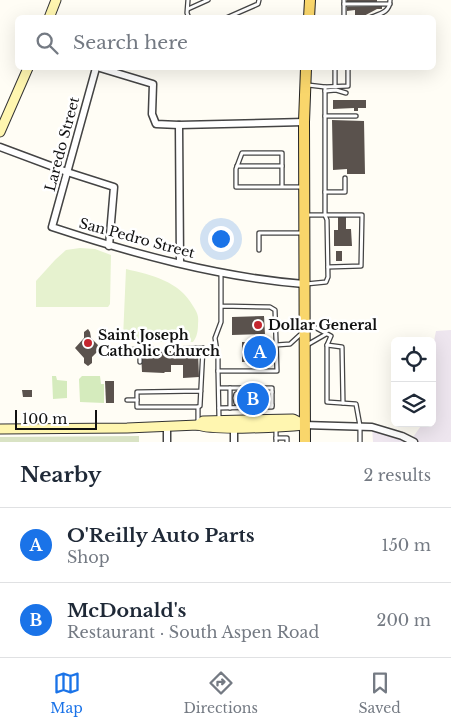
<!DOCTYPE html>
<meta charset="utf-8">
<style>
:root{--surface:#fff;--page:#f2f2f3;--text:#1f2937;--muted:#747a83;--line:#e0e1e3;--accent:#1a73e8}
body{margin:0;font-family:"Libre Baskerville",serif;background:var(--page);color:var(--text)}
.controls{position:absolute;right:15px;bottom:15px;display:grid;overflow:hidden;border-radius:8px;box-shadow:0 5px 20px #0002}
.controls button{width:45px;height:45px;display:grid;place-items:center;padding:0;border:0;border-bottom:1px solid var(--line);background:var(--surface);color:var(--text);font:25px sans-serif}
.scale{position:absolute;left:15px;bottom:12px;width:82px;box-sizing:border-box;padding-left:5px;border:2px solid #111;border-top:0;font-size:14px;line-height:18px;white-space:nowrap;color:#111;-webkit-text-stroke:4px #fff;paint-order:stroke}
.you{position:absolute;left:220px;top:238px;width:18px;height:18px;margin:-12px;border:4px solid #fff;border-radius:50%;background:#1a73e8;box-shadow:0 0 0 8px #1a73e833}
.badge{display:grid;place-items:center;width:32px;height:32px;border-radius:50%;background:var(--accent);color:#fff;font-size:16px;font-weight:700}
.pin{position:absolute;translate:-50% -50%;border:2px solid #fff;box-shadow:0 1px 5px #0006}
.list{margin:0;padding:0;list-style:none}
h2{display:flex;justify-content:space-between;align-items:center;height:65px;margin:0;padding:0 20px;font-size:21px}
h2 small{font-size:16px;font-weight:400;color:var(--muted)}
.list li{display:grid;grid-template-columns:32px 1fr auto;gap:15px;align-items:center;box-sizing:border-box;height:75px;padding:0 20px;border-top:1px solid var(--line)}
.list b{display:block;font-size:19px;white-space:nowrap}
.list p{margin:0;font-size:16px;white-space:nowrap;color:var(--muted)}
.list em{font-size:16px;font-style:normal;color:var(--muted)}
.icon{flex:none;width:28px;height:28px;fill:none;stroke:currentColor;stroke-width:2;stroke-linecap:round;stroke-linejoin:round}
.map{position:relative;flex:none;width:451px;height:442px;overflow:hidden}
.search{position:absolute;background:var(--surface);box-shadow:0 5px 20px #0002;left:15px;right:15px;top:15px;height:55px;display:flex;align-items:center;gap:12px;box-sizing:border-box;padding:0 18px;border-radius:8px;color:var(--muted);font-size:19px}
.sheet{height:215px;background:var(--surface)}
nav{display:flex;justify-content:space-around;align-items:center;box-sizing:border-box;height:70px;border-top:1px solid var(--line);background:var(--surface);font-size:14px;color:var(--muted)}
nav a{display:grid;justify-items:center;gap:2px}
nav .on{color:var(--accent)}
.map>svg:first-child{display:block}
.industrial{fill:#eee6ef}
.green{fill:#d5ebbd}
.cemetery{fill:#d9e3c4}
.pitch{fill:#e6f2cf}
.building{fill:#5a524d}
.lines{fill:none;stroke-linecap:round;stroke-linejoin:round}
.lane-casing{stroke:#444;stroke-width:5.5}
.street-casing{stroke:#444;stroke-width:9}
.secondary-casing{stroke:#333;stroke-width:11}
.primary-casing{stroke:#222;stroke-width:12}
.lane{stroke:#fff;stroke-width:3}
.street{stroke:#fff;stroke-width:6}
.secondary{stroke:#fff6b0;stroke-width:9}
.primary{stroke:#f9d66b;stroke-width:10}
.poi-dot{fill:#c4262e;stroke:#fff;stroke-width:2}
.labels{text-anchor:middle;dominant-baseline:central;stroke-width:5;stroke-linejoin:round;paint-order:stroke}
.street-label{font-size:14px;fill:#111;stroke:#fff}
.poi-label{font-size:14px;font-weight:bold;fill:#111;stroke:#fff;text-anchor:start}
</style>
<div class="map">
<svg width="451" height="442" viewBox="0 0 451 442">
<rect width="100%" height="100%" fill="#fffdf5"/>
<path class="industrial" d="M 451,330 L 451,442 L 373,442 L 372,427 L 411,440 L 423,423 L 432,423 L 432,351 L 436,331 Z"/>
<g class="green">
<path d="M 52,376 L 56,376 L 57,380 L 67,381 L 67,398 L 53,399 Z"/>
<path d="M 82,376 L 100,376 L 101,384 L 104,384 L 104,403 L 80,402 L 79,379 Z"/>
</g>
<path class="cemetery" d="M 139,436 L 139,442 L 0,442 L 0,437 Z"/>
<g class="pitch">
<path d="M 80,248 L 95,249 L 111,255 L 110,304 L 108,307 L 36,307 L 36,281 L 55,260 L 66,250 Z"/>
<path d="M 126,269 C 152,275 179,281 193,306 C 197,312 199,316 198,324 C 198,331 197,337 193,342 L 127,342 L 123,338 Z"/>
</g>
<g class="building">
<rect x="347" y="0" width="30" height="2"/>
<path d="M 382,6 L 382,9 L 377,9 L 362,17 L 355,17 L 355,10 L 347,11 L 347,7 Z"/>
<path d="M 333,100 L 366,100 L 366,108 L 358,108 L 358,111 L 354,111 L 354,108 L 333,109 Z"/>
<path d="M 332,120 L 364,121 L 365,174 L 347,174 L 347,169 L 333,170 Z"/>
<path d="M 338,217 L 346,217 L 346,229 L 351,229 L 352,246 L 334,246 L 334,230 L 338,230 Z"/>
<rect x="336" y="251" width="6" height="10"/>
<path d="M 264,316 L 265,334 L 232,335 L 232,317 Z"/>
<path d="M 88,329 L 90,332 L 91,338 L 101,348 L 92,357 L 92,363 L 88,366 L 84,363 L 84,358 L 75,348 L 84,338 L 84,332 Z"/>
<rect x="242" y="342" width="23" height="20"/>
<path d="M 171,351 L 171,355 L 198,352 L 199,377 L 183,378 L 183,365 L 171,365 L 171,372 L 165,372 L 164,373 L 142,372 L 141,352 Z"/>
<path d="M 105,381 L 114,381 L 114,403 L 106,403 Z"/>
<path d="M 22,390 L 32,390 L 32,397 L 23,397 Z"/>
<path d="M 261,394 L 261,403 L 240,404 L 241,395 Z"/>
</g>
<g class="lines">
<defs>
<g id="lane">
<path d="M 188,0 L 187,13 L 189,18"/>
<path d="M 344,0 L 344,18"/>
<path d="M 344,4 L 390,4"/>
<path d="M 188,9 L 208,0"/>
<path d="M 226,18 L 258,4 L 259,0"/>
<path d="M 369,18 C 379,14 390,13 390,0"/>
<path d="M 335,68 L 335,86"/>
<path d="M 325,87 L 348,86 L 348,68"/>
<path d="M 325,91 L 336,90 L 346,93"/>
<path d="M 325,116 L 356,116"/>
<path d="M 237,166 L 282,166"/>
<path d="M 282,187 L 282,153 L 242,153 L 236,169 L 236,187 L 303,187"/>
<path d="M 325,192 L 345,192 L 345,178"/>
<path d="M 306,215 L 362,215 L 361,266 L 328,267"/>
<path d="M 259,250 L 259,233 L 303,233"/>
<path d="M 221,272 L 221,306 L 270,307 L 275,310 L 277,371 L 218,371 L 218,358 L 215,338 L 221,322 L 221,306"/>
<path d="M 306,284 L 326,282 L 328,277 L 327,220 L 325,215 L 325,87 L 308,85"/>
<path d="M 307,323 L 331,336 L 327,345 L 327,402 L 356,404 L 360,426 L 360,442"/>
<path d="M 276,345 L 290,344 L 302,333"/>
<path d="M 307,345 L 326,334"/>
<path d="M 327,345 L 342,347 L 343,403"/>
<path d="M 175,349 L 203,348 L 200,406 L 198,407 L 137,407 L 137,392 L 201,391"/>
<path d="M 113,350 L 152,349"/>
<path d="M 140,350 L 140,362"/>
<path d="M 218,371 L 219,418"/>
<path d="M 219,388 L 272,388 L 272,407 L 219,408"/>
<path d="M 230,388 L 230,408"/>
<path d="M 272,392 L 241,392 L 236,394 L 235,398 L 236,403 L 240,405 L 272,405"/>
<path d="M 127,400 L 137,400"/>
<path d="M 198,407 L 198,421"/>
<path d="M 276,428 L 276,442"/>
<path d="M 276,438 L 287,438 L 287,442"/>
</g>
<g id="street">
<path d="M 96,68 L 52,227 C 134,254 218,277 304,284"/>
<path d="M 100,68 L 153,84 L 152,114 L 156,124 L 179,125 L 304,122"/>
<path d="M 179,125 L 180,263"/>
<path d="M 0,147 L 67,172 L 114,187 L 109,246"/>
<path d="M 304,425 L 372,427 L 402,436 L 414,442"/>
<path d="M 167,426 L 167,442"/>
<path d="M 234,427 L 234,442"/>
</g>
<g id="secondary">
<path d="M 49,18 L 56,0"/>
<path d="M 0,132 L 28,68"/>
<path d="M 198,425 L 203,421 L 293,419 L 303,424"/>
<path d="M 0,429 L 127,428 L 198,425 C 213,431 285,427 304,425"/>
</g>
<g id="primary">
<path d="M 309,18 L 310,0"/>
<path d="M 305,442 L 304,122 L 306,68"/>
</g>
</defs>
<use href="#lane" class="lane-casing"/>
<use href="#street" class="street-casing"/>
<use href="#secondary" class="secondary-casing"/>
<use href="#primary" class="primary-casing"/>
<use href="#lane" class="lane"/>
<use href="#street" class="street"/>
<use href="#secondary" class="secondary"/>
<use href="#primary" class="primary"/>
</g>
<g class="poi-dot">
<circle cx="258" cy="325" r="5"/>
<circle cx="88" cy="343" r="5"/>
</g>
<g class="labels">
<g class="street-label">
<text transform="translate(62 144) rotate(-75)">Laredo Street</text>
<text transform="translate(137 238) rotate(15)">San Pedro Street</text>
</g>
<g class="poi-label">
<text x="268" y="325">Dollar General</text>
<text x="98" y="335">Saint Joseph<tspan x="98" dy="16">Catholic Church</tspan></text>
</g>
</g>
</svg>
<div class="controls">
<button><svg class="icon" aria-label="locate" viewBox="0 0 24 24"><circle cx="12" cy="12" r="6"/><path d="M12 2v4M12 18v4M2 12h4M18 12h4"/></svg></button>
<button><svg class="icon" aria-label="layers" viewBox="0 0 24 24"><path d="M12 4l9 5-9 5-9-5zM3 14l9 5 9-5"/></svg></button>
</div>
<div class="scale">100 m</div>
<div class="you"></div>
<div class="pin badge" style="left:260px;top:352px">A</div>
<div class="pin badge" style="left:253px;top:399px">B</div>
<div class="search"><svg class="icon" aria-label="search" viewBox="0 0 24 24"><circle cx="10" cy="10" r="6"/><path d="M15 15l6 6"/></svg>Search here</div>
</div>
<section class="sheet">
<h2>Nearby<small>2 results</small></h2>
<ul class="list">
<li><span class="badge">A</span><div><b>O'Reilly Auto Parts</b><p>Shop</p></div><em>150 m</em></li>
<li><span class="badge">B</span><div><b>McDonald's</b><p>Restaurant · South Aspen Road</p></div><em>200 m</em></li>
</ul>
</section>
<nav>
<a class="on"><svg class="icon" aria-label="map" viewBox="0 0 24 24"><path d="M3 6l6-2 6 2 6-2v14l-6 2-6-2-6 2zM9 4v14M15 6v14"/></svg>Map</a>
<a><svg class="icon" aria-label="directions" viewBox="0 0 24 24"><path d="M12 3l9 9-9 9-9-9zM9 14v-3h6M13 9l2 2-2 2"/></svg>Directions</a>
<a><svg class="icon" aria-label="saved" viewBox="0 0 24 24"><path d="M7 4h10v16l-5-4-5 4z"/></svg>Saved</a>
</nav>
